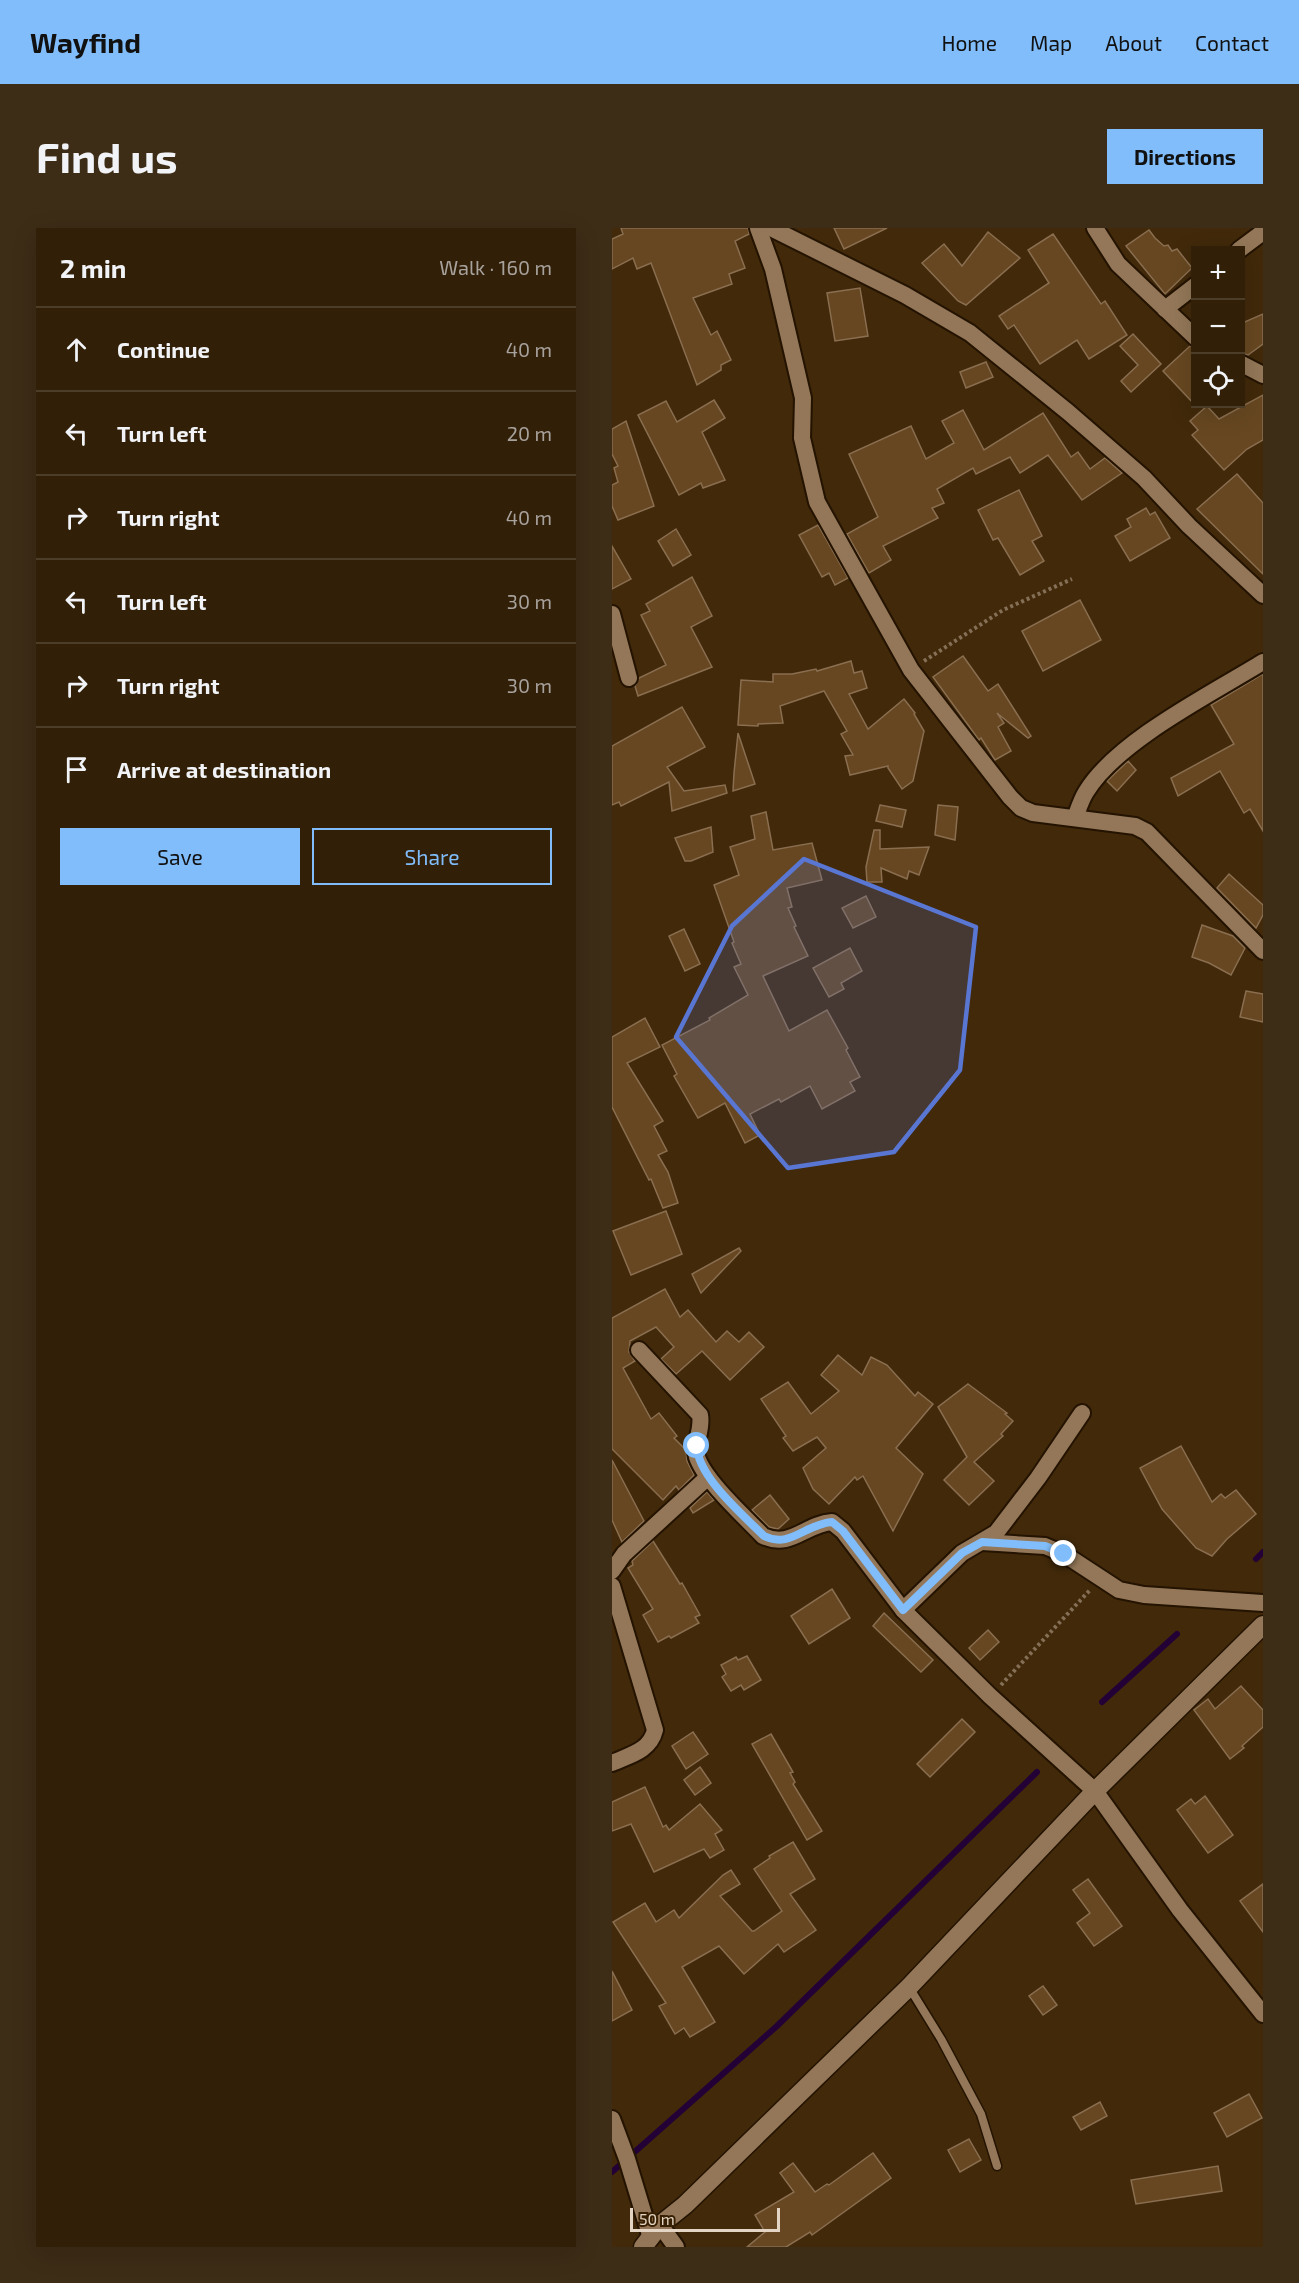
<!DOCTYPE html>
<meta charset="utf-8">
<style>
:root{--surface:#311f08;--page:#3d2c16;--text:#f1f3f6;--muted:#a8a29c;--line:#4c3d29;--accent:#80bdfa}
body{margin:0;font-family:"Exo 2",sans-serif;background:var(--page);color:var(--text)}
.controls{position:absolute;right:18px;top:18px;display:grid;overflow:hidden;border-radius:0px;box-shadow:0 6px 24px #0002}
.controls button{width:54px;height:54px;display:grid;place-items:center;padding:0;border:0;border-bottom:2px solid var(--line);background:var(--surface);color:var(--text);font:30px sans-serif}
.scale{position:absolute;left:18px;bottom:15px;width:150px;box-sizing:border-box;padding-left:6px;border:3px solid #e3d4c3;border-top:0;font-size:16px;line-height:21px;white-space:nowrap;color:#e3d4c3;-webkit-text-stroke:4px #371f01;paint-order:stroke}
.stop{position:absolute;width:18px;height:18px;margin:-14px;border:4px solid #80bdfa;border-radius:50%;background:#fff}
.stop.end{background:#80bdfa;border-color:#fff;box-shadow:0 2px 6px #0008}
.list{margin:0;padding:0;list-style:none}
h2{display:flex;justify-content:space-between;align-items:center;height:78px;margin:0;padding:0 24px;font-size:26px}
h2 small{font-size:20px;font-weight:400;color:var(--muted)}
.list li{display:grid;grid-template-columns:39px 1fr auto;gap:18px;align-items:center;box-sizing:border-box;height:84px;padding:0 24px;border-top:2px solid var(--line)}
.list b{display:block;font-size:22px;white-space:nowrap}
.list em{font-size:20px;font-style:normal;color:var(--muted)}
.actions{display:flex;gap:12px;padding:18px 24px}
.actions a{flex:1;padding:14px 0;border:2px solid var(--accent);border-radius:0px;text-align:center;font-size:21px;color:var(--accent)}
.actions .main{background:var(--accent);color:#111}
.icon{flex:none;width:33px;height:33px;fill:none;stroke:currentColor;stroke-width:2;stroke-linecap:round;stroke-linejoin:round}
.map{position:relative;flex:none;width:651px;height:2019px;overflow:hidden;border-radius:0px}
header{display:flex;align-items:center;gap:36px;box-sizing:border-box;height:84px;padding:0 30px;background:var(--accent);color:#111}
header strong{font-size:28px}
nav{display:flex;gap:33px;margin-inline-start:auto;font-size:21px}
.intro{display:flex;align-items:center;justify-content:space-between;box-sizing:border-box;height:144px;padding:0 36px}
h1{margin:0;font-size:42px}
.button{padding:15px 27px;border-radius:0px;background:var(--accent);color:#111;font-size:21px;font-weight:700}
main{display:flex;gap:36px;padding:0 36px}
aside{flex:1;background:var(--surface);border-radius:0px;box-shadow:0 6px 24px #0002}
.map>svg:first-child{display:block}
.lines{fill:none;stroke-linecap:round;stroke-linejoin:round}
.stream{stroke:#230036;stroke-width:6}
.building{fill:#664721;stroke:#8a6e50;stroke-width:1.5}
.lane-casing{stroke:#241300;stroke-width:11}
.street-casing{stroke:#241300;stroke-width:20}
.secondary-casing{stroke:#241300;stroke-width:21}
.path{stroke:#857057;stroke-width:4;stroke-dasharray:3 3;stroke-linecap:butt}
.lane{stroke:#937758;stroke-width:8}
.street{stroke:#937758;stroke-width:16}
.secondary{stroke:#937758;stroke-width:18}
.route{stroke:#80bdfa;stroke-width:8}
.marked{fill:#5876d2;fill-opacity:0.2;stroke:#5876d2;stroke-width:4.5;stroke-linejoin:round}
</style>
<header>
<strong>Wayfind</strong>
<nav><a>Home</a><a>Map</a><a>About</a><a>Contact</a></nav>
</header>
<div class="intro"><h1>Find us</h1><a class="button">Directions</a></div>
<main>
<aside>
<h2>2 min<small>Walk · 160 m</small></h2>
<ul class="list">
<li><svg class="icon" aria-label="ahead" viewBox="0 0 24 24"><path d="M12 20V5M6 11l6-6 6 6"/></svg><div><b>Continue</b></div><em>40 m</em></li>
<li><svg class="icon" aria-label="left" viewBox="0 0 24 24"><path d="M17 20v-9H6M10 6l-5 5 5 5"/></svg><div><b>Turn left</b></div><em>20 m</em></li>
<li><svg class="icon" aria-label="right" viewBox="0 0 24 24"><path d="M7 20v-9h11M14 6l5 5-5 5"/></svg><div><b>Turn right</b></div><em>40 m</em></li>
<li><svg class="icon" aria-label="left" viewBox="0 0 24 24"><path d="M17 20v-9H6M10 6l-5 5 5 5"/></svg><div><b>Turn left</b></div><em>30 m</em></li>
<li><svg class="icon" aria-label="right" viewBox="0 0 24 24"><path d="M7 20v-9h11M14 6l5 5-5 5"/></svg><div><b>Turn right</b></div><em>30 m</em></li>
<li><svg class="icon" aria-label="arrive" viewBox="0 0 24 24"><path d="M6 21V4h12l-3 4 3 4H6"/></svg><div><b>Arrive at destination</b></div></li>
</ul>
<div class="actions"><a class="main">Save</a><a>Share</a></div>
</aside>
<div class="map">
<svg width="651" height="2019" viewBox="0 0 651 2019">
<rect width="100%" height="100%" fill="#41290a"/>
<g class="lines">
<g class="stream">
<path d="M 644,1331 L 651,1324"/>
<path d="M 490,1474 L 565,1406"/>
<path d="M 0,1944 L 165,1798 L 425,1544"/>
</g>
</g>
<g class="building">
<path d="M 9,0 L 136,0 L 137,6 L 123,13 L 133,40 L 117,46 L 120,56 L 81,70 L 99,107 L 105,103 L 119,132 L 109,137 L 109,142 L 85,157 L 39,35 L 25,41 L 21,30 L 0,41 L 0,11 L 11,6 Z"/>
<path d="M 222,0 L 275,0 L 232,21 Z"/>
<path d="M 537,2 L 543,10 L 552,18 L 556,17 L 560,23 L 565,21 L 580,40 L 553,66 L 514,18 Z"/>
<path d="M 376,4 L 408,30 L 354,77 L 346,73 L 310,35 L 332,16 L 350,38 Z"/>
<path d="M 441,6 L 489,76 L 493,73 L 515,107 L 477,131 L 465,112 L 428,136 L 402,97 L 396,101 L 387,88 L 437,55 L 416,22 Z"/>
<path d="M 248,60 L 256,108 L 223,113 L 215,65 Z"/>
<path d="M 651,86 L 651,116 L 636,127 L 628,125 L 628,96 Z"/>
<path d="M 521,106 L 549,136 L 519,164 L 509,153 L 526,137 L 508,118 Z"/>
<path d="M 578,118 L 584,120 L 584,178 L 551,143 Z"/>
<path d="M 374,134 L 381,149 L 354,160 L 348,144 Z"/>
<path d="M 651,167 L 651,212 L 635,221 L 612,242 L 580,207 L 586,202 L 578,193 L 595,178 L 607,191 Z"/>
<path d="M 102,172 L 113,190 L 90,204 L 113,252 L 91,260 L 89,255 L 67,267 L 26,187 L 54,173 L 65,194 Z"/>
<path d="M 351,182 L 372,222 L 431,185 L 459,229 L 466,224 L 478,241 L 493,230 L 510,245 L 470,272 L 436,227 L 408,245 L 398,229 L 364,246 L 361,240 L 325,261 L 332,275 L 320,280 L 326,290 L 271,318 L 279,332 L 257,345 L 235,306 L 266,289 L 237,226 L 299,198 L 314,231 L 342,215 L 330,193 Z"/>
<path d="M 14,193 L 42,278 L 6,292 L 0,278 L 0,257 L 6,254 L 2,240 L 6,238 L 0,226 L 0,201 Z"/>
<path d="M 625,246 L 651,275 L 651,346 L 585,281 Z"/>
<path d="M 407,262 L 430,308 L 420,313 L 432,333 L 408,347 L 386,310 L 381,312 L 366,282 Z"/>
<path d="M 534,280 L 538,287 L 543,284 L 558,310 L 518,333 L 503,308 L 519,299 L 515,291 Z"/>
<path d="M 206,297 L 236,350 L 223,357 L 217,345 L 210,349 L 187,307 Z"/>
<path d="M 64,301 L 79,327 L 61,338 L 46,313 Z"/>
<path d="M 0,318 L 19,351 L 0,361 Z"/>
<path d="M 80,349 L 100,388 L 79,399 L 100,439 L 26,468 L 23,458 L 27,450 L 54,437 L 29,387 L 38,383 L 34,376 Z"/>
<path d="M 468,372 L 489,412 L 431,443 L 410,403 Z"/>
<path d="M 351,428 L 376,463 L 386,456 L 419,508 L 416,510 L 385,485 L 392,495 L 386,499 L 399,523 L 383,532 L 369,510 L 367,512 L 321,449 Z"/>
<path d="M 239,433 L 242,445 L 250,443 L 255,460 L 237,466 L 256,501 L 292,471 L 303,485 L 302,486 L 312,503 L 301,553 L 290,561 L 276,540 L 276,538 L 238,547 L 233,528 L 241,527 L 229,506 L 235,503 L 212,463 L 168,478 L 171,495 L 146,496 L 146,498 L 126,497 L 129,452 L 161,454 L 161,446 L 180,446 L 204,441 L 205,443 Z"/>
<path d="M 651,446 L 651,603 L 638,581 L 632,585 L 608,543 L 566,568 L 559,550 L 622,516 L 599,477 Z"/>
<path d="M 70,479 L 93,519 L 55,539 L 72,563 L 113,557 L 115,565 L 60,583 L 57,554 L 9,578 L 7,574 L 0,577 L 0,518 Z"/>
<path d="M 126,505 L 143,556 L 121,563 L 122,545 Z"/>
<path d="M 516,533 L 524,542 L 505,563 L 495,553 Z"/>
<path d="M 268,577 L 294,582 L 290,599 L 264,593 Z"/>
<path d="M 326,577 L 346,579 L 343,612 L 323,607 Z"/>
<path d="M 154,584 L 161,622 L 200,615 L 210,652 L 175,660 L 180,679 L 176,680 L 184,698 L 182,699 L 196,728 L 151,748 L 177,803 L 215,782 L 236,820 L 234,822 L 248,849 L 238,854 L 243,863 L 210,881 L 198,858 L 169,874 L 167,871 L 138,886 L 148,907 L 133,915 L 113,875 L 86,890 L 62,848 L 65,846 L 50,817 L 98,792 L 97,790 L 136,767 L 122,739 L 129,736 L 120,715 L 122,714 L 102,657 L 127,647 L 118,619 L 143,611 L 139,588 Z"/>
<path d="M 99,599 L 101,624 L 79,633 L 73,633 L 63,610 Z"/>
<path d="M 262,602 L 268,602 L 268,621 L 317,619 L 307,647 L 297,643 L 295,651 L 269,640 L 270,654 L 255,654 L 254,639 Z"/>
<path d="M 617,646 L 651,677 L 651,687 L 644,700 L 605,660 Z"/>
<path d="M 254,668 L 264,689 L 241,700 L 230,680 Z"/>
<path d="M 590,697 L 621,708 L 633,720 L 619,747 L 597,735 L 580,729 Z"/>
<path d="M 72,701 L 88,736 L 73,743 L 57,708 Z"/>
<path d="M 238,720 L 250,743 L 229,755 L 232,761 L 217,769 L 201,740 Z"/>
<path d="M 634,763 L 651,766 L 651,794 L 628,789 Z"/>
<path d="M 33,790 L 48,819 L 15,835 L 51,893 L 42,898 L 55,923 L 46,927 L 56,944 L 66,975 L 51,980 L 39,951 L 37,952 L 0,879 L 0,809 Z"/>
<path d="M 54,983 L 70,1026 L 19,1047 L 1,1003 Z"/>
<path d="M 127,1020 L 129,1023 L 89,1065 L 80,1046 Z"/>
<path d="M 53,1061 L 68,1089 L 76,1082 L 104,1114 L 115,1103 L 127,1114 L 137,1104 L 152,1119 L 118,1152 L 90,1123 L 64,1146 L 49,1131 L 62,1119 L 44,1099 L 18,1113 L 17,1124 L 23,1133 L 11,1140 L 39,1191 L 47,1185 L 65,1208 L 62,1210 L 74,1222 L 75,1233 L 82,1247 L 67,1262 L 64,1258 L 51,1272 L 0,1221 L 0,1090 Z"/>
<path d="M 226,1127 L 250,1147 L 259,1129 L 275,1137 L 303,1168 L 306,1164 L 321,1176 L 284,1220 L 311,1246 L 281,1303 L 251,1248 L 245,1252 L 243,1249 L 217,1276 L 201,1261 L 191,1240 L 214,1220 L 205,1209 L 181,1223 L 171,1210 L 174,1208 L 149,1171 L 176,1154 L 199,1186 L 227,1163 L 209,1147 Z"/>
<path d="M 356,1156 L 395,1185 L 393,1186 L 401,1193 L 389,1206 L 391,1208 L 362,1234 L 382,1253 L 357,1277 L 332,1252 L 355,1229 L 326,1179 Z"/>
<path d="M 569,1218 L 600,1274 L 609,1266 L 613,1270 L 624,1262 L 644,1286 L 615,1311 L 600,1328 L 584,1320 L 550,1281 L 528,1240 Z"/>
<path d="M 0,1232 L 32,1293 L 10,1314 L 0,1292 Z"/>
<path d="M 95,1264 L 102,1272 L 81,1285 L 78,1280 Z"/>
<path d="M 158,1267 L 177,1291 L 166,1301 L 157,1299 L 140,1282 Z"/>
<path d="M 41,1313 L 68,1356 L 70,1355 L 88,1387 L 83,1389 L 87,1395 L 59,1410 L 57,1408 L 46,1414 L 31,1387 L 41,1381 L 16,1340 L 21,1337 L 20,1333 Z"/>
<path d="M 220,1361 L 238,1390 L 197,1416 L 179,1388 Z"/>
<path d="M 272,1385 L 321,1432 L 309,1444 L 261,1398 Z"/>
<path d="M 376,1402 L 387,1414 L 368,1432 L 357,1420 Z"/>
<path d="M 135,1428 L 149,1452 L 132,1462 L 129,1457 L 119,1463 L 110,1449 L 114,1446 L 109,1437 L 124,1429 L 126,1432 Z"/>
<path d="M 629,1458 L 651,1482 L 651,1499 L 630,1518 L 632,1520 L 618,1531 L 582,1482 L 596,1471 L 603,1481 Z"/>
<path d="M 350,1491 L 363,1504 L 318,1549 L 305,1536 Z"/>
<path d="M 81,1504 L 96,1526 L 74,1541 L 60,1518 Z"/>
<path d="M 159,1506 L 181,1544 L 178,1545 L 183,1554 L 181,1556 L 210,1603 L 195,1612 L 140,1516 Z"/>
<path d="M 88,1539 L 99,1555 L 83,1567 L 72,1552 Z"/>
<path d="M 33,1559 L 51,1599 L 54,1597 L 57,1602 L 88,1576 L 110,1602 L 103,1606 L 112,1622 L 98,1630 L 92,1621 L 42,1644 L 19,1596 L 0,1603 L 0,1574 Z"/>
<path d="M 593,1568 L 621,1607 L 596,1625 L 565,1582 L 579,1571 L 583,1576 Z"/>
<path d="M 181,1614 L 203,1651 L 178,1666 L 204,1702 L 172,1724 L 166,1716 L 132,1746 L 107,1718 L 70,1739 L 103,1794 L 78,1809 L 72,1800 L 63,1806 L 47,1778 L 54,1775 L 1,1694 L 33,1675 L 44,1694 L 62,1682 L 67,1690 L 111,1647 L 119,1642 L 128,1656 L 108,1668 L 140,1703 L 142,1703 L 170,1683 L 142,1641 L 158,1630 L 157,1628 Z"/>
<path d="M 476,1651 L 510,1698 L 482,1718 L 465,1695 L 478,1685 L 461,1662 Z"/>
<path d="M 651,1656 L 651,1704 L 628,1673 Z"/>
<path d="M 0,1743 L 20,1782 L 0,1793 Z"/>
<path d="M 431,1758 L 445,1777 L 431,1787 L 417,1768 Z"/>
<path d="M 637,1866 L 650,1890 L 615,1909 L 602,1885 Z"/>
<path d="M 488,1874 L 495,1888 L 469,1902 L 461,1889 Z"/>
<path d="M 357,1911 L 369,1932 L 348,1944 L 336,1922 Z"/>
<path d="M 261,1925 L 279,1950 L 200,2007 L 198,2004 L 174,2019 L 135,2019 L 153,2004 L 143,1987 L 182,1964 L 168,1945 L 181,1935 L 203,1964 L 215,1956 L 217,1957 Z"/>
<path d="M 606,1938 L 610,1963 L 524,1976 L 519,1952 Z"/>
</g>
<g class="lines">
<defs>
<path id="lane" d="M 297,1759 L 329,1811 L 369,1886 L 385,1938"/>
<g id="street">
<path d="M 146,0 L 161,41 L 191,170 L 190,210 L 205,274 L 299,442 L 398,569 L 409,580 L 421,585 L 523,598 L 535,604 L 651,723"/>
<path d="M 159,0 L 293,67 L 358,105 L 456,184 L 532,250 L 577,298 L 651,367"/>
<path d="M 483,0 L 506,36 L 584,110"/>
<path d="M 627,22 L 651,4"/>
<path d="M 553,81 L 584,57"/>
<path d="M 628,135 L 651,147"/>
<path d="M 0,386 L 17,450"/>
<path d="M 463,590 C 466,582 469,572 474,564 C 505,513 599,466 651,434"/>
<path d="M 27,1122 L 88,1187 C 91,1202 81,1216 85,1229 C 93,1253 133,1289 151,1308 C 179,1321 193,1296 220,1294 L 231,1303 L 291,1382 L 378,1468 L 483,1563 L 568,1682 L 651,1786"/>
<path d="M 370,1314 L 433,1318 L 452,1326 L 507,1362 L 532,1367 L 651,1375"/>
<path d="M 0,1343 L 12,1326 L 96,1249"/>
<path d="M 0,1358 L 43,1502 C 38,1523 18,1527 0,1535"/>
<path d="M 291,1382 L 350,1325 L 384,1305 L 426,1250 L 470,1185"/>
<path d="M 0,1891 L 15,1931 L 39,2010"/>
<path d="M 48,1997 L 64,2019"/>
</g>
<path id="secondary" d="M 31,2019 L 48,1997 L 73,1977 L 297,1759 L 483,1563 L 651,1397"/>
</defs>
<use href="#lane" class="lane-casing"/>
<use href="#street" class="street-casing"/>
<use href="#secondary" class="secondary-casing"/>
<g class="path">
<path d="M 312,433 L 391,382 L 460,351"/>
<path d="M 389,1457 L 478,1362"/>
</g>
<use href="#lane" class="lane"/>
<use href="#street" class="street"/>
<use href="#secondary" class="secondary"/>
</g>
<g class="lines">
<path class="route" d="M 85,1218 C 85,1248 131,1287 152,1308 C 178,1321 193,1296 220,1294 L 231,1303 L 291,1382 L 350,1325 L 370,1314 L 433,1318 L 452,1326"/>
</g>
<path class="marked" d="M 192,631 L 364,699 L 348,842 L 282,924 L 176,940 L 64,809 L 120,698 Z"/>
</svg>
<div class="controls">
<button>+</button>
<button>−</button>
<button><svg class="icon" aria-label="locate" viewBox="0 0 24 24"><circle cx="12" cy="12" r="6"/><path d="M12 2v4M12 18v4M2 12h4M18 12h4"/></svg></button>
</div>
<div class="scale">50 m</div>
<div class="stop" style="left:85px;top:1218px"></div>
<div class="stop end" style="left:452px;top:1326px"></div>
</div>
</main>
